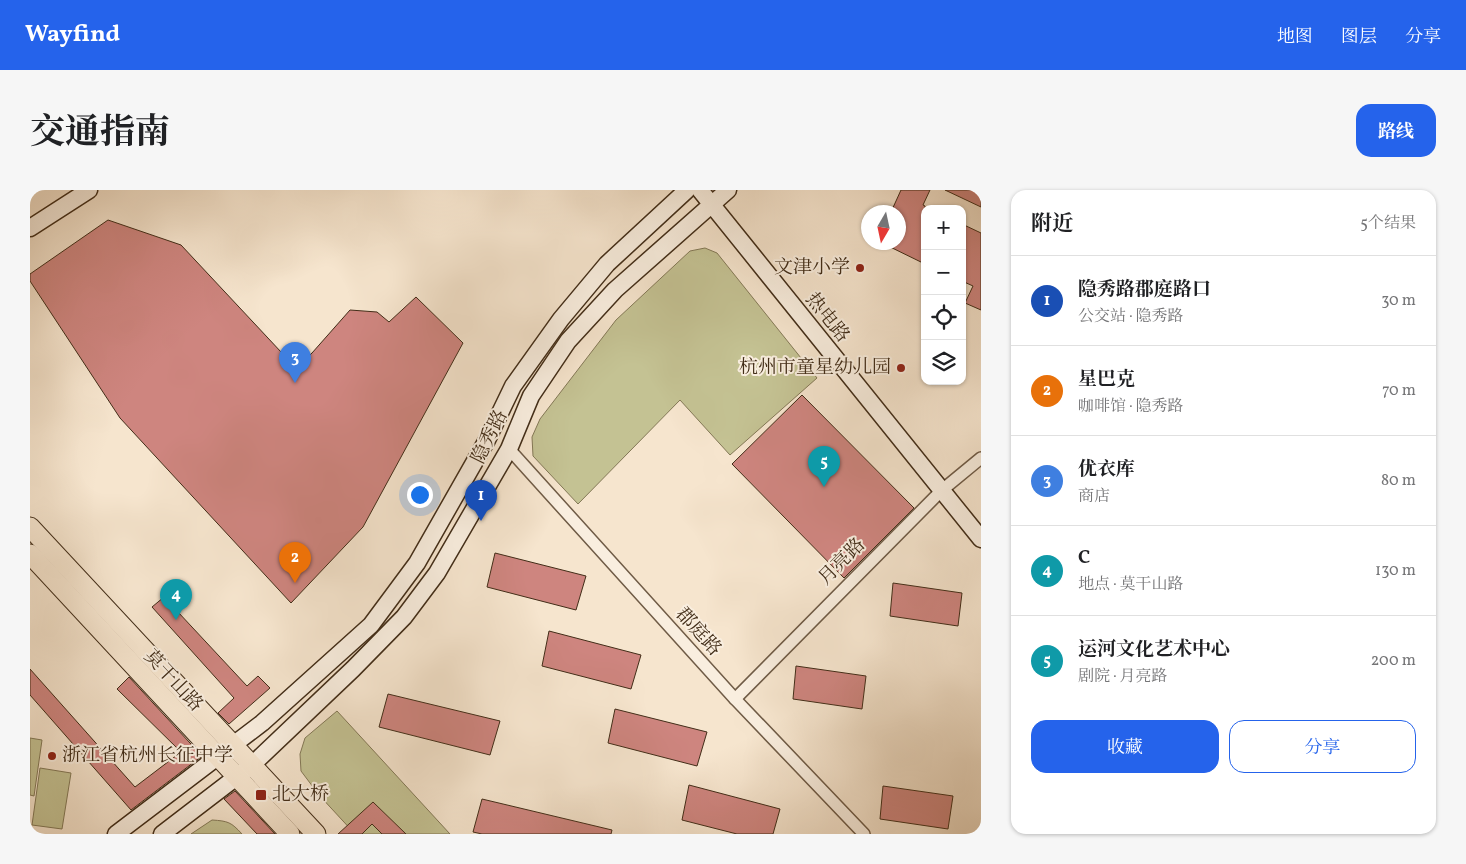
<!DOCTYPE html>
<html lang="zh">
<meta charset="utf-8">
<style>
:root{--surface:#fff;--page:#f6f6f6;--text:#202124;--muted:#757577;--line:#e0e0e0;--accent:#2563eb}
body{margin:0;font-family:Vollkorn,"Noto Serif SC",serif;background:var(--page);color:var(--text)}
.controls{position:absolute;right:15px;top:15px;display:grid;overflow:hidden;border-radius:10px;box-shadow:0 1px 4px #0004}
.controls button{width:45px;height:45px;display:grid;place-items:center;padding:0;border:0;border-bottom:1px solid var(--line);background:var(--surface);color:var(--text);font:25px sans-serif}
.compass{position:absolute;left:831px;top:15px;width:45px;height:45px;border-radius:50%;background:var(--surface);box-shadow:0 1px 4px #0004;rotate:189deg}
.you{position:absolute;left:389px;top:304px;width:18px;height:18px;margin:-12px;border:4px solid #fff;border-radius:50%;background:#1a73e8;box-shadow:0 0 0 8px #1a73e833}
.badge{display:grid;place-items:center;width:32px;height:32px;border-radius:50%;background:var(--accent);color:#fff;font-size:16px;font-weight:700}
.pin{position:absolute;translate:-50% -41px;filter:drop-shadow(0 1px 2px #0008)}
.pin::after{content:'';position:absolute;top:26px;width:18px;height:15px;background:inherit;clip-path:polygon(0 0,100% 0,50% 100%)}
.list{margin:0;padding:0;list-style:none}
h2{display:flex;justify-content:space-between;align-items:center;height:65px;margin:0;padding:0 20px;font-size:21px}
h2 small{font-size:16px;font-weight:400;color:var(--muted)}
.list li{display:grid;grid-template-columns:32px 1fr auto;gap:15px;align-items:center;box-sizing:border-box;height:90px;padding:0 20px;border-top:1px solid var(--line)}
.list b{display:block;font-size:19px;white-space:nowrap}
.list p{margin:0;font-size:16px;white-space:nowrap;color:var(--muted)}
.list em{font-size:16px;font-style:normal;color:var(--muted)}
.actions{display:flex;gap:10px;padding:15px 20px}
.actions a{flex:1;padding:11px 0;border:1px solid var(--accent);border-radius:15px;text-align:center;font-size:18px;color:var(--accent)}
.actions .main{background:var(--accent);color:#fff}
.icon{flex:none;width:28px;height:28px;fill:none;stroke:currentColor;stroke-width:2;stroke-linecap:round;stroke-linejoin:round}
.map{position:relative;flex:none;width:951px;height:644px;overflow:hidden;border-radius:15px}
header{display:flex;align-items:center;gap:30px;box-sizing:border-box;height:70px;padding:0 25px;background:var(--accent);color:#fff}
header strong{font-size:24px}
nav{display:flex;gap:28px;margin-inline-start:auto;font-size:18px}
.intro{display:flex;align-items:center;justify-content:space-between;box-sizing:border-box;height:120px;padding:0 30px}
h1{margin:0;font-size:35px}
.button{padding:12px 22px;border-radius:15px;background:var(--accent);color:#fff;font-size:18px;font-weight:700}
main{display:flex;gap:30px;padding:0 30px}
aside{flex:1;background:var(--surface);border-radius:15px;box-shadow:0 1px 4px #0004}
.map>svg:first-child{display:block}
.green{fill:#c4c293;stroke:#837856}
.building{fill:#ce857f;stroke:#422d18}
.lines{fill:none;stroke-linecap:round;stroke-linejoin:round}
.street-casing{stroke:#6f5b46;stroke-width:14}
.secondary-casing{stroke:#422d18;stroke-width:19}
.primary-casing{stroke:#422d18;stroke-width:21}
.street{stroke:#f9eedf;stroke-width:11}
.secondary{stroke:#f9eedf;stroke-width:16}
.primary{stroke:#f6e5ce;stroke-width:19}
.poi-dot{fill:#8f2418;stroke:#f9eedf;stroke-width:2}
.labels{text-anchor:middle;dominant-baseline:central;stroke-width:4;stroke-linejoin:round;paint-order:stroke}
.poi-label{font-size:19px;fill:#422d18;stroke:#f9eedf;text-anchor:end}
.street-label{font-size:19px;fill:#422d18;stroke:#f9eedf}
</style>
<header>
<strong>Wayfind</strong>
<nav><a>地图</a><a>图层</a><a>分享</a></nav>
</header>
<div class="intro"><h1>交通指南</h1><a class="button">路线</a></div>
<main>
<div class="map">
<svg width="951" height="644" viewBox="0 0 951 644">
<rect width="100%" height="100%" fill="#f6e5ce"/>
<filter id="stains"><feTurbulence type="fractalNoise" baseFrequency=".004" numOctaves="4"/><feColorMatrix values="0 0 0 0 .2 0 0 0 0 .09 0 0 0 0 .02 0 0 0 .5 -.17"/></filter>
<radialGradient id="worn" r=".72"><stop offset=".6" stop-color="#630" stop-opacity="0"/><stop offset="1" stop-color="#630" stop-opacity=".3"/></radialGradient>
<g class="green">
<path d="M 675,58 L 687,63 L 787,188 L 700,265 L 650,210 L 548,314 L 503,266 L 502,247 L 510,229 L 586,130 L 660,61 Z"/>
<path d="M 307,521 L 420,644 L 325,644 L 289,605 L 271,581 L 270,564 L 275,548 Z"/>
<path d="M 0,548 L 12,550 L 4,606 L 0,605 Z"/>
<path d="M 10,578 L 41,583 L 32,639 L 2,635 Z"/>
<path d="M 182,630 C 198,631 201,632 212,644 L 161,644 Z"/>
</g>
<g class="building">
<path d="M 871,0 L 900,0 L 893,15 L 895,16 L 895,74 L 850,52 L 868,52 L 868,22 L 861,22 Z"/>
<path d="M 915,0 L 951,0 L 951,17 Z"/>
<path d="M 78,30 L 151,55 L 266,178 L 282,163 L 320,120 L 347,122 L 359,132 L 386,107 L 433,153 L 333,337 L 261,413 L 90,228 L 0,91 L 0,84 Z"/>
<path d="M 932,34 L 951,43 L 951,120 L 935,113 L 943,96 L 932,91 Z"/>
<path d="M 772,205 L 884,318 L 814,388 L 702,274 Z"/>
<path d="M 465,363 L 556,386 L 546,420 L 457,397 Z"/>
<path d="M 863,393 L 932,403 L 928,436 L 860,426 Z"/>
<path d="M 134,407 L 217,496 L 228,486 L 240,498 L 199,534 L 188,523 L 204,508 L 122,417 Z"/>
<path d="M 519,441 L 611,465 L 601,499 L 512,476 Z"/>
<path d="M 766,476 L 836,486 L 832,519 L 763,509 Z"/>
<path d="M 0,479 L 105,597 L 151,562 L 87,499 L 99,487 L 172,566 L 101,620 L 0,505 Z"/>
<path d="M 358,504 L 470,531 L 460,565 L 349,537 Z"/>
<path d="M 585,519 L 677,542 L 667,576 L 578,553 Z"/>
<path d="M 659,595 L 750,619 L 743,644 L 707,644 L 652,630 Z"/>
<path d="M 853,596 L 923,606 L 918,639 L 850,629 Z"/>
<path d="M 205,601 L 245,644 L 227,644 L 194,609 Z"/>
<path d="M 452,609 L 582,640 L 581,644 L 452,644 L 443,642 Z"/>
<path d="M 343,612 L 376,644 L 352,644 L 342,634 L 332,644 L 308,644 Z"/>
</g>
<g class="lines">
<defs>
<g id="street">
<path d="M 479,259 L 705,509 L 834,644"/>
<path d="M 705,509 L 911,301 L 951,268"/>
</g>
<g id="secondary">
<path d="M 670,0 L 951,349"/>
<path d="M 0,38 L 59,0"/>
<path d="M 86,644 L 232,533 L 341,435 L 387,373 L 457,250 L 483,196 L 531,129 L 577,74 L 657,0"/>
<path d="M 132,644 L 222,575 L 323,479 L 374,427 L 407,383 L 479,259 L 501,206 L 538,151 L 585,100 L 698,0"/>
</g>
<g id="primary">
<path d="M 0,337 L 286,644"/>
<path d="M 0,364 L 260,644"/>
</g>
</defs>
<use href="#street" class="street-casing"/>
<use href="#secondary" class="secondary-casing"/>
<use href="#primary" class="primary-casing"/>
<use href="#street" class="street"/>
<use href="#secondary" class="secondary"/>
<use href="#primary" class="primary"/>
</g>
<g class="poi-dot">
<circle cx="830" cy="78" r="5"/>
<circle cx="871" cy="178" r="5"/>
<circle cx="22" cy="566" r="5"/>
<rect x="225" y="599" width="12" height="12" rx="2.5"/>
</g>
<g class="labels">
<g class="poi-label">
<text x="820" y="78">文津小学</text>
<text x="861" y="178">杭州市童星幼儿园</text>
<text x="32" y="566" text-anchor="start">浙江省杭州长征中学</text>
<text x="242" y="605" text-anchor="start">北大桥</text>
</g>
<g class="street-label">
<text transform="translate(797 128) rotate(51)">热电路</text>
<text transform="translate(460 247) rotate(-64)">隐秀路</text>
<text transform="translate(812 372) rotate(-45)">月亮路</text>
<text transform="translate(668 442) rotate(48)">郡庭路</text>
<text transform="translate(143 491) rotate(47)">莫干山路</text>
</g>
</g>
<rect width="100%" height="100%" filter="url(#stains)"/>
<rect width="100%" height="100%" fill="url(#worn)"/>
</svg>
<div class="controls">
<button>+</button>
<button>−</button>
<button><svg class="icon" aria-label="locate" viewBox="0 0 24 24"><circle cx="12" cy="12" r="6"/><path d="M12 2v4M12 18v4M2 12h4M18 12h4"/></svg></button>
<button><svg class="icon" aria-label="layers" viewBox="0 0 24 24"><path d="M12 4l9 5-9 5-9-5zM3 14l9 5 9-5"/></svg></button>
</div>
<svg class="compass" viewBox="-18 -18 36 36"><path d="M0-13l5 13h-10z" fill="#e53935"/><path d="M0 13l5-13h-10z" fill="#757577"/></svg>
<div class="you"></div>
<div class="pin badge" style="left:451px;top:331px;background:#1a4fb4">1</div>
<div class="pin badge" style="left:265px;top:393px;background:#e8710a">2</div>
<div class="pin badge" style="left:265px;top:193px;background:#3f7fe0">3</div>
<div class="pin badge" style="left:146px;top:430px;background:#0f9aa8">4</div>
<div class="pin badge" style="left:794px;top:297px;background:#0f9aa8">5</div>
</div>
<aside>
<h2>附近<small>5个结果</small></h2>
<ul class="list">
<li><span class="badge" style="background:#1a4fb4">1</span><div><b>隐秀路郡庭路口</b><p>公交站 · 隐秀路</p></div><em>30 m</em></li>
<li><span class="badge" style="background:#e8710a">2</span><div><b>星巴克</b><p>咖啡馆 · 隐秀路</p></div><em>70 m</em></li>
<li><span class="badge" style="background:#3f7fe0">3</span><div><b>优衣库</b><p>商店</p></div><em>80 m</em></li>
<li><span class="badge" style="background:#0f9aa8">4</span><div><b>C</b><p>地点 · 莫干山路</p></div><em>130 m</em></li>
<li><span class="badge" style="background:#0f9aa8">5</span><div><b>运河文化艺术中心</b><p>剧院 · 月亮路</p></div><em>200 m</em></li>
</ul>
<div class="actions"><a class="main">收藏</a><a>分享</a></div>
</aside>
</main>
